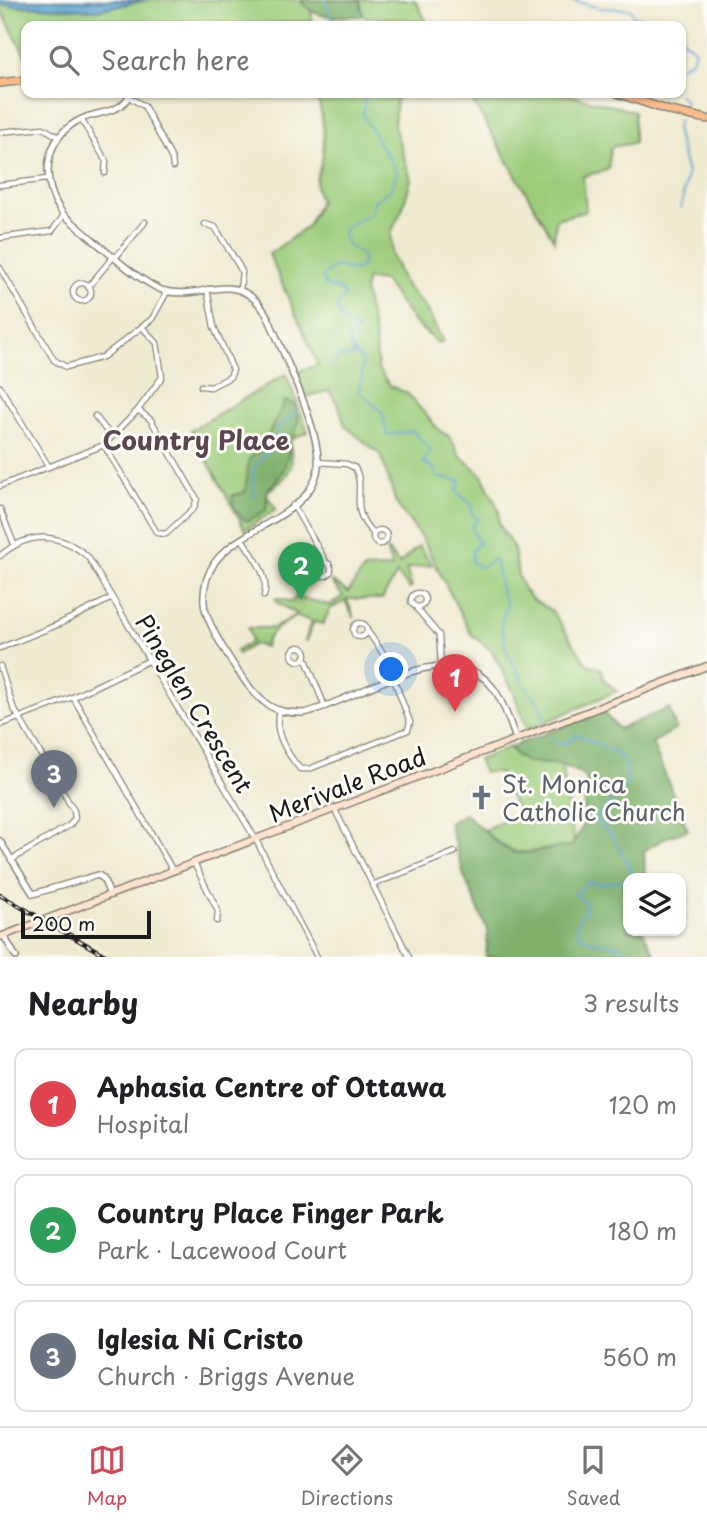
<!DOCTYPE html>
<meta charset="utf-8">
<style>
:root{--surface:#fff;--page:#f6f6f6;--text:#202124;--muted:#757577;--line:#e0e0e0;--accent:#d1495b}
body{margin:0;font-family:"Playpen Sans",sans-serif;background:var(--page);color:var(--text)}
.controls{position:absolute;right:21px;bottom:21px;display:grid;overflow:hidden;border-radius:14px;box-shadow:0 2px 5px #0004}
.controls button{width:63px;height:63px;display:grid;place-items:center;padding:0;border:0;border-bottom:2px solid var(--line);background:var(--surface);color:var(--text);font:35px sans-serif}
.scale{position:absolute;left:21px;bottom:18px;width:130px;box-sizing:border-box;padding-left:7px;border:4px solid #1c1c1c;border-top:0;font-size:19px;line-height:24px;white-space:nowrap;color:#1c1c1c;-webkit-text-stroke:5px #fdfcf7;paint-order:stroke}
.you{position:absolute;left:392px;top:670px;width:24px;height:24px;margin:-18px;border:5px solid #fff;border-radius:50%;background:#1a73e8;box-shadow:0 0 0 10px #1a73e833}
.badge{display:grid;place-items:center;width:46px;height:46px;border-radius:50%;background:var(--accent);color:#fff;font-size:23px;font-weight:700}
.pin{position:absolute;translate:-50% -58px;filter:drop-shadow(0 2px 4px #0008)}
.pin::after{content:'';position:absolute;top:37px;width:24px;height:21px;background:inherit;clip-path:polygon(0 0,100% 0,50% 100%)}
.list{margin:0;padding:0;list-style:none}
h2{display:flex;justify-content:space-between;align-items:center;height:91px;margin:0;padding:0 28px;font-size:30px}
h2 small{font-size:23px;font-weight:400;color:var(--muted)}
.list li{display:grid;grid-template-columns:46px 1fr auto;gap:21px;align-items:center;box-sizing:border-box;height:112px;margin:0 14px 14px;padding:0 14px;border:2px solid var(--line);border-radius:14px}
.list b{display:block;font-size:26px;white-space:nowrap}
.list p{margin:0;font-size:23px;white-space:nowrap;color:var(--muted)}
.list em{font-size:23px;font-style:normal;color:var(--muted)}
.icon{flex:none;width:38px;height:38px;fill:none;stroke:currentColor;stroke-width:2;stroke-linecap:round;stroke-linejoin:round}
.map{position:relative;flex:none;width:707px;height:957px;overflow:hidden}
.search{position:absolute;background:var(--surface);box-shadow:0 2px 5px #0004;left:21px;right:21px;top:21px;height:77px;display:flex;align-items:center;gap:18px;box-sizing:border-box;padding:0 24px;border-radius:14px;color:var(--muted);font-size:26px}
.sheet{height:469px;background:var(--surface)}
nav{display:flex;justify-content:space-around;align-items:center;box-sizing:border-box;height:98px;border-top:2px solid var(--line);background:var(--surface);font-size:19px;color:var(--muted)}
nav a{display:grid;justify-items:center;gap:4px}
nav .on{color:var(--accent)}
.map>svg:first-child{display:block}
.green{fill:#9ecc7a;stroke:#5d744b;stroke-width:2}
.forest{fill:#7eb06a;stroke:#4d6643;stroke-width:2}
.water{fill:#5ba1d0;stroke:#3c5e76;stroke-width:2}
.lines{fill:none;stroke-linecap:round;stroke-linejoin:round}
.stream{stroke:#5ba1d0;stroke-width:2}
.minor-casing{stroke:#868377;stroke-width:7}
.tertiary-casing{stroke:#868377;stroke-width:8}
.secondary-casing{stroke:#868377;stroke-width:9}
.primary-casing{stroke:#868377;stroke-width:10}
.minor{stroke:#fff;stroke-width:4.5}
.tertiary{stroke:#fff;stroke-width:5}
.secondary{stroke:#fde4d1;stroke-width:6}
.primary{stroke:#fabc8b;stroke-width:7}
.rail-casing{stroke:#1c1c1c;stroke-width:4.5}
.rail{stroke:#fdfcf7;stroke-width:2;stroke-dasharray:5;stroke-linecap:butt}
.labels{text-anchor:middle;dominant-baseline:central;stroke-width:6;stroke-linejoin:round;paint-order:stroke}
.street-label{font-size:24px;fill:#1c1c1c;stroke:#fdfcf7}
.worship-label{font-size:24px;fill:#5b616d;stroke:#fdfcf7;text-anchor:start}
.neighbourhood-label{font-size:26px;font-weight:bold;fill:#5b474f;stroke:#fdfcf7}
</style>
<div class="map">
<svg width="707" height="957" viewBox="0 0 707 957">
<rect width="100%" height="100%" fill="#fdfcf7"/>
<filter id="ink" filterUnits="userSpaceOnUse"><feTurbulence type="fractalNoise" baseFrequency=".0143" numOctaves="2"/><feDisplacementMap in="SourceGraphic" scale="14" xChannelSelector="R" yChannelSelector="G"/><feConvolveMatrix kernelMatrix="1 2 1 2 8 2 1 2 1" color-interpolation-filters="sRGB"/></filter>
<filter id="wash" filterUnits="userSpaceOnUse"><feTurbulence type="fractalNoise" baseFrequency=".00686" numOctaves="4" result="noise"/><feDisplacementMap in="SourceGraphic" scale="28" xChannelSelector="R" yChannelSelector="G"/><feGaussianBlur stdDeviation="1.57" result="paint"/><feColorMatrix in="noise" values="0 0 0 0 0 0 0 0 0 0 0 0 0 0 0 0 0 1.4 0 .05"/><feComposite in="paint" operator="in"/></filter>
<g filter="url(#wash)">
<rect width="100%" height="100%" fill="#efead2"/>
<g class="green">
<path d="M 148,0 L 311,0 L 312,21 L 233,26 L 26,26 L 26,57 L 0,8 L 0,5 L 6,4 L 97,10 Z"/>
<path d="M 360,0 L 415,0 L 427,22 L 363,16 Z"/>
<path d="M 314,93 L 397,93 L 394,126 L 411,179 L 403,207 L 391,233 L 392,255 L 403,282 L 426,309 L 442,339 L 442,343 L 438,343 L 414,322 L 384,281 L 367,279 L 364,290 L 375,336 L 378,369 L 390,386 L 407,393 L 439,430 L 450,437 L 460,456 L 481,474 L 499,510 L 499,524 L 514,549 L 518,575 L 524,590 L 533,600 L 552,611 L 586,663 L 602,669 L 604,680 L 617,691 L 527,730 L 514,693 L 492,651 L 471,634 L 423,540 L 396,503 L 381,455 L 345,426 L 339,406 L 329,391 L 304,397 L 297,378 L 301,370 L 318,365 L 269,254 L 308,226 L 320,201 C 310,177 321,175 323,153 C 325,135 323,108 314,93 Z"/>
<path d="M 468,93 L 561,93 L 634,111 L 634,143 L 611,147 L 608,170 L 583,176 L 586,211 L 556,219 L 554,240 Z"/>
<path d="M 286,374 L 308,432 L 289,440 C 296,470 290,476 265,493 L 276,509 L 245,530 L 191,430 Z"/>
<path d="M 419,546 L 432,565 L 406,569 L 412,587 L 410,589 L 397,574 L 382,599 L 347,599 L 354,618 L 345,601 L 330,609 L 323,624 L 314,622 L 305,642 L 311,621 L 297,616 C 285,623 267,631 265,647 L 254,644 L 238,654 L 236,651 L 252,641 L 248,628 L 274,628 L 297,614 L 276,602 L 276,598 L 292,602 L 295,597 L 330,605 L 343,596 L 330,580 L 348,592 L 364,569 L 392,568 L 386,549 L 399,564 Z"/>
<path d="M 510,747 C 520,766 543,762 562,764 L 574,841 L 572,846 C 526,849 520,865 484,830 L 518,813 L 499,772 L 484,772 L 478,760 Z"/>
</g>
<g class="forest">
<path d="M 300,0 L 360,0 L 363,16 C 339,16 315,22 300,0 Z"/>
<path d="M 285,401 L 294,404 C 304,428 294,425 290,446 C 284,470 286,471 268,489 L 266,510 L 248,521 L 243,519 L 234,507 L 232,496 L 245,492 L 249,459 L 261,449 Z"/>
<path d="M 669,708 L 676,729 L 652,743 L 688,830 L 665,838 L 644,851 L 645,878 L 628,878 L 628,931 L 643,931 L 656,957 L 486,957 L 488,931 L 464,876 L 449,823 L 465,814 L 502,847 L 516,854 L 572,846 L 582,827 L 587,777 C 579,773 569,767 561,765 C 543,762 521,768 510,747 L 603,712 L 619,729 Z"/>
</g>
<path class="water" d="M 0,0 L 148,0 L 97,10 L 0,5 Z"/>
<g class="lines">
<g class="stream">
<path d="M 325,0 L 333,20"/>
<path d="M 571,0 L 599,8 L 630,9 L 634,16 L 651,21 L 656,26"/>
<path d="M 681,38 L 695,50 L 692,60 L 681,66"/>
<path d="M 366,93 L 363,115 L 397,173 L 391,189 L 374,201 L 372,212 L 345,228 L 343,234 L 347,245 L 362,255 L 363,264 L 355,271 L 335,266 L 322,277 L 326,286 L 340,289 L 345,295 L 336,307 L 343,322 L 354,326 L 357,331 L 347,338 L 352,350 L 362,360 L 362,378 L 358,391 L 382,412 L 387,435 L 413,431 L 431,451 L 423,462 L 434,468 L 437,477 L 461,481 L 456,491 L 472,505 L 472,514 L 478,519 L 471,528 L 479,543 L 472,551 L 472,563 L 481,567 L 494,559 C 501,574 498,592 507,605 L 501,623 L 506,649 L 525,686 L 538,701 L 545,721"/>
<path d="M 678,93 L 686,102 L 683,107"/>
<path d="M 679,121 L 676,129 L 687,174 L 681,208"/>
<path d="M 332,367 L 340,356 L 349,358 L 356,353"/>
<path d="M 254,497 C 251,469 251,465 274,448 L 278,427 L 297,412"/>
<path d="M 553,738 L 557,743 L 565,744 L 577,735 C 585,738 620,753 624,760 C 627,766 627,777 628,784 C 619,799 606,803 596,820 L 613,837 L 632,872 L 629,878"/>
<path d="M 621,957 L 624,951 L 621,946 L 586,940 L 578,933 L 577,922 L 586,910 L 586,903 L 575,895 L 588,882 L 601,884 L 628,879"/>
</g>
</g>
</g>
<g filter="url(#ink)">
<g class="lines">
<defs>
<g id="minor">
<path d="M 129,97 L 144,106 L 172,159 L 173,167"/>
<path d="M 81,119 L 106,161 L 105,173"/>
<path d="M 0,132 L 43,128 L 59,137"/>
<path d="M 0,185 L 47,179"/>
<path d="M 205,224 L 215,227 L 239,266 L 242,272 L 240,290"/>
<path d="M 0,238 L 52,231 L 64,215"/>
<path d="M 116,257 L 145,222"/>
<path d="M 0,268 L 54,360 L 66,367 L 103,357 L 152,319 L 167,292"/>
<circle cx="82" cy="292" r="9"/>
<path d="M 88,287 L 114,256"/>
<path d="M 201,386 L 211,387 L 230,377 L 233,370 L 214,327 L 207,289"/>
<path d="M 0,387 L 49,467"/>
<path d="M 95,416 L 110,435"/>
<path d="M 104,445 L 157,533 L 166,534 L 194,508 L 197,499 L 151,420 L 138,410"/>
<path d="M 319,462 L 347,464 L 355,468 C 367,490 347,509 374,534"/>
<path d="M 0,486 L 104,445 L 138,410 L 162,377 L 157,343 L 142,327"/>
<path d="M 293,505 L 325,560"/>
<path d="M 0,509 L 14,544"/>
<circle cx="380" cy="537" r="7"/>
<path d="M 242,539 C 253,556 270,575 264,596"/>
<path d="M 0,556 C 28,531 60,532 88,557 L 256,840 L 317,957"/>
<circle cx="324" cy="569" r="7"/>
<circle cx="418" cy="600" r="7"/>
<path d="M 417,609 L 439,635 L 441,664"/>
<circle cx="360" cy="630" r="7"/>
<circle cx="299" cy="654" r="7"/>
<path d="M 0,648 L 57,625 L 112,598"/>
<path d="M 305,657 L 325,707"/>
<path d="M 0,666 L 13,707 L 74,811 L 75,818 L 70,825 L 11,860"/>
<path d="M 73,697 L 173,871"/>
<path d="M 279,710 C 273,732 286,752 300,769 L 309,769 L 408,730 L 410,722 L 385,656 L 368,632"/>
<path d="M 0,725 L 73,697 L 150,660"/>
<path d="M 335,810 L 409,957"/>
<path d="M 194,863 L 218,911 L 217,921"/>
<path d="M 372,885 L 455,852"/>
</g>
<g id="tertiary">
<path d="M 130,93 C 123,113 101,111 84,118 C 42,135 39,184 64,215 C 86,233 141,285 165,291 C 205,301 238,265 268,317 C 282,352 326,439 317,473 C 306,518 240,527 215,562 C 207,574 203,589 204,603 C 206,626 246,688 264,702 C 276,712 290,713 304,713 C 357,701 452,630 494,689 C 504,703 510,723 516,739"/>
<path d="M 0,841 L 33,894 L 98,875 L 103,878 L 110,895"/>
<path d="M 4,936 L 16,957"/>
</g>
<path id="secondary" d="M 0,937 L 707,666"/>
<g id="primary">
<path d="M 0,83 L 26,80"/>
<path d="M 617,93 L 670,111 L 707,119"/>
</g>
</defs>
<use href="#minor" class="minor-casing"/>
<use href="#tertiary" class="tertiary-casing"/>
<use href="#secondary" class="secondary-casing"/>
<use href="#primary" class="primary-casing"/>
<use href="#minor" class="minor"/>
<use href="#tertiary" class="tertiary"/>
<use href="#secondary" class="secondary"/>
<use href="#primary" class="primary"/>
<defs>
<path id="rail" d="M 0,895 L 108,957"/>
</defs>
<use href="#rail" class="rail-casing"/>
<use href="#rail" class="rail"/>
</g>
</g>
<defs>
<symbol id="church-bare" viewBox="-9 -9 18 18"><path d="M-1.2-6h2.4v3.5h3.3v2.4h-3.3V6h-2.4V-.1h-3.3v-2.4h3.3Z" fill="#6b7280" stroke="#fdfcf7" stroke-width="2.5" paint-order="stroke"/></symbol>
</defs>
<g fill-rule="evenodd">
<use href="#church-bare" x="464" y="780" width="35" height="35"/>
</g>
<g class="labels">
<g class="street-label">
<text transform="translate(195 703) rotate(59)">Pineglen Crescent</text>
<text transform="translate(347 784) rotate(-21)">Merivale Road</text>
</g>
<g class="worship-label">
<text x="502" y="783">St. Monica<tspan x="502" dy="28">Catholic Church</tspan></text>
</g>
<g class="neighbourhood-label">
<text x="196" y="439">Country Place</text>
</g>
</g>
</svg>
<div class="controls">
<button><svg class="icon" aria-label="layers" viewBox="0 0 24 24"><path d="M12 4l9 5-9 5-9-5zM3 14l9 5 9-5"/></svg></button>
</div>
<div class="scale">200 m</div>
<div class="you"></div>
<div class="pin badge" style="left:455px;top:712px;background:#e0444e">1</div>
<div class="pin badge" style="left:301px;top:600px;background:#2e9e5b">2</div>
<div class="pin badge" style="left:54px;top:808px;background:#6b7280">3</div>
<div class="search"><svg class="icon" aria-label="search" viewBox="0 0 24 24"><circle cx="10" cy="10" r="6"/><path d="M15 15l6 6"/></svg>Search here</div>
</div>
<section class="sheet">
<h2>Nearby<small>3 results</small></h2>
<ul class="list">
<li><span class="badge" style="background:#e0444e">1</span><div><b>Aphasia Centre of Ottawa</b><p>Hospital</p></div><em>120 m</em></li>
<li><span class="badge" style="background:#2e9e5b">2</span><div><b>Country Place Finger Park</b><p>Park · Lacewood Court</p></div><em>180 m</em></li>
<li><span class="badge" style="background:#6b7280">3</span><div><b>Iglesia Ni Cristo</b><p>Church · Briggs Avenue</p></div><em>560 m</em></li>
</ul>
</section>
<nav>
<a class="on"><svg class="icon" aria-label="map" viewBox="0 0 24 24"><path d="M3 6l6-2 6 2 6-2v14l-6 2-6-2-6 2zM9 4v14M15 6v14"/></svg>Map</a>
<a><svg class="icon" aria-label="directions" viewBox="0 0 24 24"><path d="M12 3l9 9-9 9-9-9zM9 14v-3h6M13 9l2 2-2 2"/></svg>Directions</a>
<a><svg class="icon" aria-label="saved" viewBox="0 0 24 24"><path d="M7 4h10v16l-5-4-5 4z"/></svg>Saved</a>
</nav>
